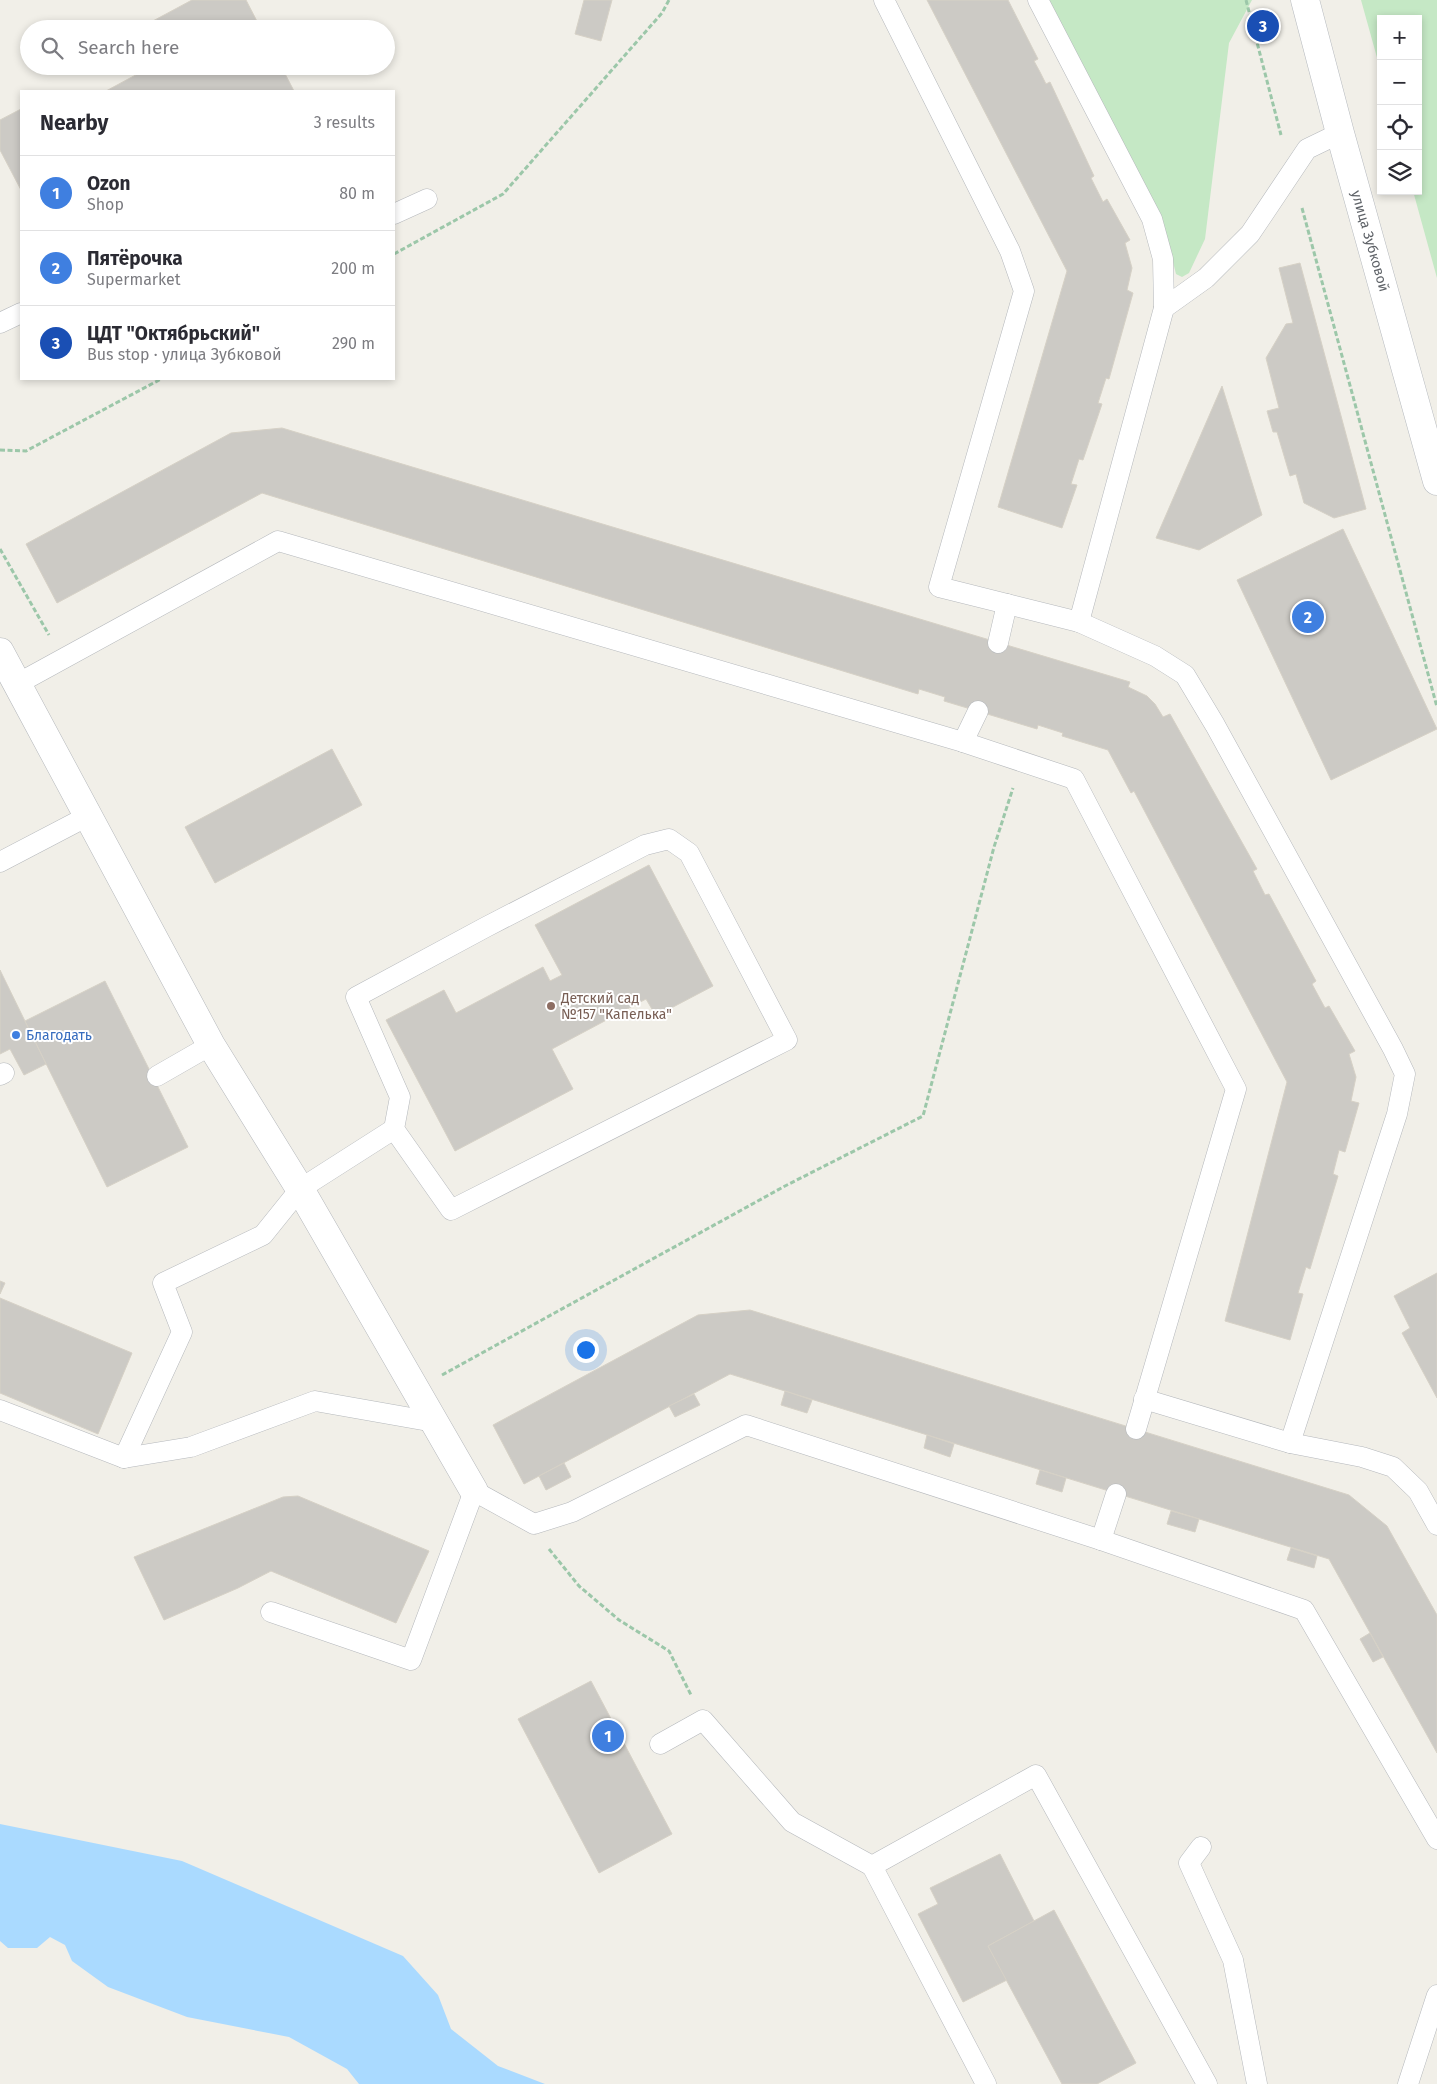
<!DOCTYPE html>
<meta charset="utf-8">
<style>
:root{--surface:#fff;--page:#f2f2f3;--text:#2b2b33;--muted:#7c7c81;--line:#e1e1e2;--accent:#ea4335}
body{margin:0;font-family:"Fira Sans",sans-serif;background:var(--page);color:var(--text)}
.controls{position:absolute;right:15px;top:15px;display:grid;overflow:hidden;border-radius:0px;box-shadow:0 2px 8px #0003}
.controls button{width:45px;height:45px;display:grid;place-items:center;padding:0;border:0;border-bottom:1px solid var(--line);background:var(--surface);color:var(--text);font:25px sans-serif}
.you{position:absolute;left:585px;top:1349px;width:18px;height:18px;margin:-12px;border:4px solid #fff;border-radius:50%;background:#1a73e8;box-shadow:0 0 0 8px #1a73e833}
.badge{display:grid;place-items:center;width:32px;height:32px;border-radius:50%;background:var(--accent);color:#fff;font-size:16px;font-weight:700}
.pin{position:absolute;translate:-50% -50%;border:2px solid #fff;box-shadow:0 1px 5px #0006}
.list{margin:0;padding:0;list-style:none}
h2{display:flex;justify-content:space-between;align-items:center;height:65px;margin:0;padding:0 20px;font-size:21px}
h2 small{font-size:16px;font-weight:400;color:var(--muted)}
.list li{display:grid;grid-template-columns:32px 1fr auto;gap:15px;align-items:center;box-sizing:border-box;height:75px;padding:0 20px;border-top:1px solid var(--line)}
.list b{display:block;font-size:19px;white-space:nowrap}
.list p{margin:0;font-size:16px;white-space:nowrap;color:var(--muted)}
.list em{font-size:16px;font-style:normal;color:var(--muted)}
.icon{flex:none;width:28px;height:28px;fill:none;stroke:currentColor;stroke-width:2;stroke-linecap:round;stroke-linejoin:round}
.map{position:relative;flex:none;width:1437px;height:2084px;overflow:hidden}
.search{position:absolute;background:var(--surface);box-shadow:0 2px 8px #0003;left:20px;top:20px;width:375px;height:55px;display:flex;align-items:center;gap:12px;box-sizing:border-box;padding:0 18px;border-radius:28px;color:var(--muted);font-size:19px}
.panel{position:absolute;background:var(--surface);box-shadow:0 2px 8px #0003;left:20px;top:90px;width:375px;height:290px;border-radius:0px}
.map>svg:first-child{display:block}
.green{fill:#c5e8c5}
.water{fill:#aadaff}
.building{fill:#cccac5;stroke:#d6d1c6}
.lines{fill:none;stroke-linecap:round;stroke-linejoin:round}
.lane-casing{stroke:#b5b8bc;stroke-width:21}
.street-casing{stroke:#b5b8bc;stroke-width:29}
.secondary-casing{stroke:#b6babf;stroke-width:29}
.path{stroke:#9cc7a9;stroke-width:3;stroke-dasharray:5 2.5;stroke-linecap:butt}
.lane{stroke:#fff;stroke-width:20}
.street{stroke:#fff;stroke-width:28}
.secondary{stroke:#fff;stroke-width:28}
.education-dot{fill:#8d6e63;stroke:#fff;stroke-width:2}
.shop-dot{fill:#3f7fe0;stroke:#fff;stroke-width:2}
.labels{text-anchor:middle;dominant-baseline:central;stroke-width:4;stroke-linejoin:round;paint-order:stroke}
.street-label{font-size:14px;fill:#5f6368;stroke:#fff}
.education-label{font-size:14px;fill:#785e54;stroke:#fff;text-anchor:start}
.shop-label{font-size:14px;fill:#366cbe;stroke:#fff;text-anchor:start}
</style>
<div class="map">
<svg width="1437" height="2084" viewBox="0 0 1437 2084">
<rect width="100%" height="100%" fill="#f1efe8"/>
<g class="green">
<path d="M 1047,0 L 1252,0 L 1229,43 L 1205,239 L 1189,273 L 1182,277 L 1176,274 L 1162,218 Z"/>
<path d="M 1361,0 L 1437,0 L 1437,278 L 1413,191 L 1418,191 L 1418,19 L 1381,19 L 1381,72 Z"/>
</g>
<path class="water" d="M 0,1824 L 182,1861 L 403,1956 L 438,1995 L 451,2029 L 498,2066 L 545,2084 L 359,2084 L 347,2069 L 289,2037 L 187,2017 L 108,1987 L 72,1961 L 65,1945 L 50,1937 L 37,1948 L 8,1948 L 0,1941 Z"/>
<g class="building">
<path d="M 192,0 L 246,0 L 261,29 L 138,29 Z"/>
<path d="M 584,0 L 612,0 L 601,41 L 575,34 Z"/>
<path d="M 927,0 L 1008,0 L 1038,59 L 1034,61 L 1040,72 L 1046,84 L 1050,82 L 1094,176 L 1091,178 L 1103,202 L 1107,199 L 1130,240 L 1125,243 L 1132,268 L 1127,290 L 1133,293 L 1109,379 L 1106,378 L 1098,403 L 1102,404 L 1083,460 L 1079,459 L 1071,484 L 1077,485 L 1062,528 L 998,507 L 1067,271 Z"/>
<path d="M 140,66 L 281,66 L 294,91 L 106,91 L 143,71 Z"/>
<path d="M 21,109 L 21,190 L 0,150 L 0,120 Z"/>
<path d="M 1300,263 L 1366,509 L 1334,518 L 1304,503 L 1296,474 L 1290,476 L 1277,432 L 1273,432 L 1267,411 L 1279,408 L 1266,358 L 1286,324 L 1293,323 L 1279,268 Z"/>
<path d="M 1222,386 L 1262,515 L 1199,550 L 1156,538 Z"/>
<path d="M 282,428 L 1130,682 L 1128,687 L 1147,696 L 1155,704 L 1163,717 L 1170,714 L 1257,869 L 1253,871 L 1265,895 L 1269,894 L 1316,981 L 1312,984 L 1325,1008 L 1329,1006 L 1355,1051 L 1349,1054 L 1356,1077 L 1351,1101 L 1359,1103 L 1345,1152 L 1339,1150 L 1333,1174 L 1338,1176 L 1310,1269 L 1306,1267 L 1298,1293 L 1303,1294 L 1290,1340 L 1225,1321 L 1287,1082 L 1134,791 L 1131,793 L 1108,750 L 1062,736 L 1063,733 L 1038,725 L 1037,729 L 944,701 L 945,697 L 919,689 L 918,694 L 262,493 L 57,603 L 26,544 L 231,433 Z"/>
<path d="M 1343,529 L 1437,729 L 1331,780 L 1237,580 Z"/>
<path d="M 332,749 L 362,805 L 215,883 L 185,827 Z"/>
<path d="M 649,865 L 713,986 L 656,1016 L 646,999 L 552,1049 L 573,1089 L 455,1151 L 386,1020 L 444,990 L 456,1013 L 543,967 L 550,981 L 562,975 L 535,925 Z"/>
<path d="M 0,970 L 46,1064 L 24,1075 L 10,1049 L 0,1054 Z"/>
<path d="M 105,981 L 188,1147 L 107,1187 L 25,1021 Z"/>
<path d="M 1437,1273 L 1437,1398 L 1402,1333 L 1410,1328 L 1394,1296 Z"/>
<path d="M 0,1281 L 5,1283 L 0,1294 Z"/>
<path d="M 0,1298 L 132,1353 L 98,1434 L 0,1393 Z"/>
<path d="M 750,1310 L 1349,1495 L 1387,1526 L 1437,1615 L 1437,1753 L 1329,1559 L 730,1374 L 524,1484 L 493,1425 L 698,1315 Z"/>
<path d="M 785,1391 L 812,1400 L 807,1413 L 781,1405 Z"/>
<path d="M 694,1394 L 700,1405 L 675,1417 L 669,1406 Z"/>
<path d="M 927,1435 L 954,1444 L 950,1457 L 924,1448 Z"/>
<path d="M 564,1463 L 571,1477 L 546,1490 L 539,1476 Z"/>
<path d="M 1040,1470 L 1066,1478 L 1062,1492 L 1036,1484 Z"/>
<path d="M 298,1496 L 429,1551 L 396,1623 L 271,1571 L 238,1588 L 164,1620 L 134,1557 L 283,1497 Z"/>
<path d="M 1171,1511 L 1199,1519 L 1195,1532 L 1167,1524 Z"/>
<path d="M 1291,1548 L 1317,1556 L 1314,1568 L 1287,1560 Z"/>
<path d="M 1370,1633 L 1383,1657 L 1373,1662 L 1360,1639 Z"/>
<path d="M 591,1681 L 672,1834 L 599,1873 L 518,1719 Z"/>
<path d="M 1000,1854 L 1034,1921 L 988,1946 L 1007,1980 L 963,2002 L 918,1914 L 938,1904 L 930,1888 Z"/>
<path d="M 1054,1910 L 1136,2063 L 1097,2084 L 1062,2084 L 988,1946 Z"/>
</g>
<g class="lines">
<defs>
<g id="lane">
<path d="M 884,0 L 1010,251 L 1024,291 L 939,587 L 1079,622 L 1164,308 L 1163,259 L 1152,219 L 1038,0"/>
<path d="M 394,214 L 427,199"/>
<path d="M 1164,308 L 1206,278 L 1250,234 L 1307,149 L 1340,133"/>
<path d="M 0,323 L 21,313"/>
<path d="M 1079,622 L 1155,656 L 1185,675 L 1215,725 L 1393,1049 L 1405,1074 L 1397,1114 L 1290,1443 L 1144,1399"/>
<path d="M 998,643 L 1007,604"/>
<path d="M 17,684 L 278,541 L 963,742 L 1074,779 L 1236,1089 L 1136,1429"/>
<path d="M 963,742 L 978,711"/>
<path d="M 0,862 L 88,816"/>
<path d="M 0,1075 L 4,1073"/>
<path d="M 157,1076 L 211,1045"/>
<path d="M 0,1410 L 124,1458 L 182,1332 L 163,1283 L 263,1235 L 300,1189 L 394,1129 L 451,1210 L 787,1040 L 689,853 L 669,839 L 645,845 L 486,927 L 356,997 L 400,1097 L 394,1129"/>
<path d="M 1290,1443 L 1362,1457 L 1393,1467 L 1418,1491 L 1437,1525"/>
<path d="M 124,1458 L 191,1447 L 315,1401 L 434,1422"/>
<path d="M 1101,1540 L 1116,1494"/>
<path d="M 271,1612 L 411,1660 L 474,1491 L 534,1524 L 572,1512 L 746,1425 L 1101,1540 L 1304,1610 L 1437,1839"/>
<path d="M 660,1744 L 703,1720 L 792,1822 L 872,1866 L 1036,1775 L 1207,2084"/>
<path d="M 1201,1847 L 1189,1863 L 1233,1960 L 1257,2084"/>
<path d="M 872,1866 L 986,2084"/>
<path d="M 1408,2084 L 1437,1995"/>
</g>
<path id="street" d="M 0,652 L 211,1045 L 300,1189 L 474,1491"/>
<path id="secondary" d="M 1305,0 L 1340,133 L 1437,481"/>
</defs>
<use href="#lane" class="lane-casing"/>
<use href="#street" class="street-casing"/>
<use href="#secondary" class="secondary-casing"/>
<g class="path">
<path d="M 1246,0 L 1281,135"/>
<path d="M 1302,208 L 1437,707"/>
<path d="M 394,254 L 503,194 L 662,13 L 669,0"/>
<path d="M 0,450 L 26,451 L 161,379"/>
<path d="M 0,549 L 49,635"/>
<path d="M 442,1375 L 785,1186 L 923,1116 L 994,847 L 1013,788"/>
<path d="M 549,1549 L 579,1586 L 619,1620 L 669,1651 L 691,1695"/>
</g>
<use href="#lane" class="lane"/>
<use href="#street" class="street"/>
<use href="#secondary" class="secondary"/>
</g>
<circle class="education-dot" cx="551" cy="1006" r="5"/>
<circle class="shop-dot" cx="16" cy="1035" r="5"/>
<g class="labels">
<g class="street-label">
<text transform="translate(1370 241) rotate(74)">улица Зубковой</text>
</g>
<g class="education-label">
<text x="561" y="998">Детский сад<tspan x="561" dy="16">№157 "Капелька"</tspan></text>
</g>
<g class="shop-label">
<text x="26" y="1035">Благодать</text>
</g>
</g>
</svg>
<div class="controls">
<button>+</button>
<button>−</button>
<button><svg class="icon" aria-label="locate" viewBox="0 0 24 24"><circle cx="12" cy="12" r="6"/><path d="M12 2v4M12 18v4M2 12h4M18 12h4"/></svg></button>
<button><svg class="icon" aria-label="layers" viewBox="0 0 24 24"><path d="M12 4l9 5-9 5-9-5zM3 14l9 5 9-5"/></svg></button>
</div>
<div class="you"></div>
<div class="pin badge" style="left:608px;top:1736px;background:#3f7fe0">1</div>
<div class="pin badge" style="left:1308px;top:617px;background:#3f7fe0">2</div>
<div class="pin badge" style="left:1263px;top:26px;background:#1a4fb4">3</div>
<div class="search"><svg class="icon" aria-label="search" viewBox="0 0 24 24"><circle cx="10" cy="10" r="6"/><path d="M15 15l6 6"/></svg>Search here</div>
<section class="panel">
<h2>Nearby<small>3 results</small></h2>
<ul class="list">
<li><span class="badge" style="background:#3f7fe0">1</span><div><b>Ozon</b><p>Shop</p></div><em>80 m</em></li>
<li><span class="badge" style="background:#3f7fe0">2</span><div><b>Пятёрочка</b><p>Supermarket</p></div><em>200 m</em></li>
<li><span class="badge" style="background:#1a4fb4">3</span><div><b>ЦДТ &quot;Октябрьский&quot;</b><p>Bus stop · улица Зубковой</p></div><em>290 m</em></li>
</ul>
</section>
</div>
